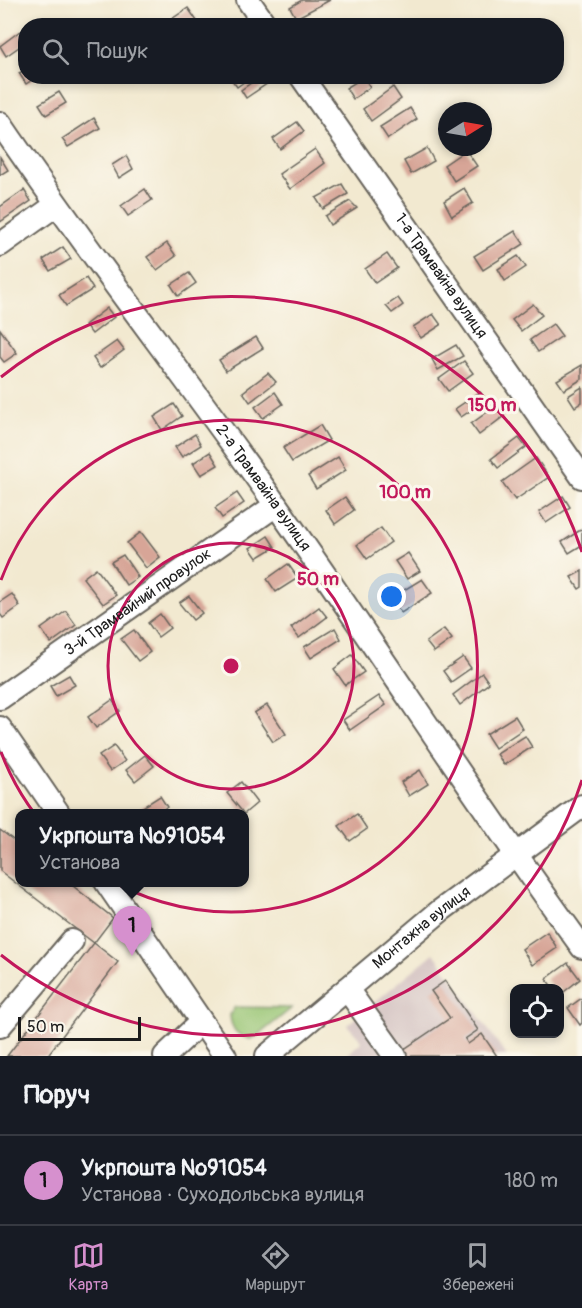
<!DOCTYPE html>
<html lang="uk">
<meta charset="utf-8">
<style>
:root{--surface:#171b24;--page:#242831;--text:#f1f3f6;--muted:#9ea1a6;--line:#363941;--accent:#d690ce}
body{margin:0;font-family:Pangolin,sans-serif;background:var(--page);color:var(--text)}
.controls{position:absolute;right:18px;bottom:18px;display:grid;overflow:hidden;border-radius:12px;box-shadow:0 3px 9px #0003}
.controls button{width:54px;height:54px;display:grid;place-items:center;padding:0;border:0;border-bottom:2px solid var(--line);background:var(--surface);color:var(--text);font:30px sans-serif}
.compass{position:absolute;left:438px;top:102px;width:54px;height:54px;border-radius:50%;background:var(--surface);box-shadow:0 3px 9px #0003;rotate:79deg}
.scale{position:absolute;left:18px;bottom:15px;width:123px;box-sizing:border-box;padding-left:6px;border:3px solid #1c1c1c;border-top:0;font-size:16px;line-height:21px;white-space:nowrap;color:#1c1c1c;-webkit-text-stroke:4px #fbf7ec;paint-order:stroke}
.you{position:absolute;left:392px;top:597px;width:21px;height:21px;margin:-15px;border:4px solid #fff;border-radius:50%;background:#1a73e8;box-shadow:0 0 0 9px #1a73e833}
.badge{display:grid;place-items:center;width:39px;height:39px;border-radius:50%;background:var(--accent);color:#111;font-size:20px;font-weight:700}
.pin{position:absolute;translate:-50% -50px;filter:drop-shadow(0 2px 3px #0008)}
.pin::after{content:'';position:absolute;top:32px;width:21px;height:18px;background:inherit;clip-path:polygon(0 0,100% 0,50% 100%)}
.popup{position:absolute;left:15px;top:809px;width:234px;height:78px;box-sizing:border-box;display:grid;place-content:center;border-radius:12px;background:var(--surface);filter:drop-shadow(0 2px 4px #0005);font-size:20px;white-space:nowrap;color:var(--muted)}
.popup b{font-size:22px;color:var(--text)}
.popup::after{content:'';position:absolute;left:50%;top:100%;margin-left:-12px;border:12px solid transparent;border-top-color:var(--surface)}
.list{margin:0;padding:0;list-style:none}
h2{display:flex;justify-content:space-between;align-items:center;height:78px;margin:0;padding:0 24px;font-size:26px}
h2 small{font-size:20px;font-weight:400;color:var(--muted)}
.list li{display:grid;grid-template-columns:39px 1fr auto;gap:18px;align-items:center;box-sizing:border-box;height:90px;padding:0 24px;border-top:2px solid var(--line)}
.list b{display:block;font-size:22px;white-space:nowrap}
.list p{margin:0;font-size:20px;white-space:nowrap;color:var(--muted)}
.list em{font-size:20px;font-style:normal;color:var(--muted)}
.icon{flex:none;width:33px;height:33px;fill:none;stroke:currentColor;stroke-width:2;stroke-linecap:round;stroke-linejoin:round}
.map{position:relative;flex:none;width:582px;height:1056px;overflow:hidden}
.search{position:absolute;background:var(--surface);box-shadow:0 3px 9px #0003;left:18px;right:18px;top:18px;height:66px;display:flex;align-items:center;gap:15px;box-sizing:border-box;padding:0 21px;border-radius:24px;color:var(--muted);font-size:22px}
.sheet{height:168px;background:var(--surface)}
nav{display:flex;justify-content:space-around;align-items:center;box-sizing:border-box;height:84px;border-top:2px solid var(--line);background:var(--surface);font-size:16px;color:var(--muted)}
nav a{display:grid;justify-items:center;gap:3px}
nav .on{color:var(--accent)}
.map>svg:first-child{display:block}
.industrial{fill:#d1bfbf}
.green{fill:#98c573;stroke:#5a7048;stroke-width:1.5}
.building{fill:#d7a597}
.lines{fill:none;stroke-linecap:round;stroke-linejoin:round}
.minor-casing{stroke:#67645b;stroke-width:26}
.minor{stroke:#fff;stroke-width:22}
.ring{fill:none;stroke:#c2185b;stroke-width:3}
.labels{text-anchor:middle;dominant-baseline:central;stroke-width:6;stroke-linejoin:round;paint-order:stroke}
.street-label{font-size:16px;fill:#1c1c1c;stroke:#fbf7ec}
.centre{fill:#c2185b;stroke:#fbf7ec;stroke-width:3}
.ring-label{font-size:18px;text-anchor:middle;font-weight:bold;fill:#c2185b;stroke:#fbf7ec;stroke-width:6;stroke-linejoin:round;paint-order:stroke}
</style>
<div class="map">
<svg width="582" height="1056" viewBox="0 0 582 1056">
<rect width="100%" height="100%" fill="#fbf7ec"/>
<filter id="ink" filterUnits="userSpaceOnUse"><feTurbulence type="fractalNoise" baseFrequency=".0167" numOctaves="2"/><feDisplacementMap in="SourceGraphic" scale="12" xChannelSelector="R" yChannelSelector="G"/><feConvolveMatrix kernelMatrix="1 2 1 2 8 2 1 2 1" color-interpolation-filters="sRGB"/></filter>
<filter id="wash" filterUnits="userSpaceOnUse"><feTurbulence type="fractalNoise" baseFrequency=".008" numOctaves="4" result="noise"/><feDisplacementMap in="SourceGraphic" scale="24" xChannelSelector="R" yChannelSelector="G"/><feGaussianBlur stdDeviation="1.35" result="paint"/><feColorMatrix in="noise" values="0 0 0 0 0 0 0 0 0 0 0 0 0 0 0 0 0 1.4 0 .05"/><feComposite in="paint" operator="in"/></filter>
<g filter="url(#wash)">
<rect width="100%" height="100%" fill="#f2e9d0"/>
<path class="industrial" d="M 434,953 L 507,1056 L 346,1056 L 362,1041 L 347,1025 Z"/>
<path class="green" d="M 235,1007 L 292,1008 L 257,1036 L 250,1039 C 236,1035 231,1029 230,1015 Z"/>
<g id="blocks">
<g class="building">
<path d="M 302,0 L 330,0 L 296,18 L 290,7 Z"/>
<path d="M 188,8 L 197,21 L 189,26 L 177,26 L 172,19 Z"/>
<path d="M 20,31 L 26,42 L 6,56 L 0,46 Z"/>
<path d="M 26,69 L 26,76 L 38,76 L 26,84 L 19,73 Z"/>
<path d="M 229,76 L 252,76 L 237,87 Z"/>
<path d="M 261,76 L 263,76 L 268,83 L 246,98 L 241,90 Z"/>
<path d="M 364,77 L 370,87 L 353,99 L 346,88 Z"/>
<path d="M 393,87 L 401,99 L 371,121 L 363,109 Z"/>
<path d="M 59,92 L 66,103 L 46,115 L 39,104 Z"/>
<path d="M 410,108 L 417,119 L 388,139 L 380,127 Z"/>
<path d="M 94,118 L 100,128 L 68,147 L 62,139 Z"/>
<path d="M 297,122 L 304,131 L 280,149 L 273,139 Z"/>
<path d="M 427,148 L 434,161 L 411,174 L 404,161 Z"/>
<path d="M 315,149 L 325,163 L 290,189 L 279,174 Z"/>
<path d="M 466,150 L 477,166 L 454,181 L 444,165 Z"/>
<path d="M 126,156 L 133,169 L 119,178 L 112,165 Z"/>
<path d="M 0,157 L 8,170 L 0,175 Z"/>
<path d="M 342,184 L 348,194 L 323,209 L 316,198 Z"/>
<path d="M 464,188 L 473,203 L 452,216 L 444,201 Z"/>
<path d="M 145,189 L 152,200 L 128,216 L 121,206 Z"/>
<path d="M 24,190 L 31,201 L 0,222 L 0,207 Z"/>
<path d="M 350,201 L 357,208 L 330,225 L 325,216 Z"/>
<path d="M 515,231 L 524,244 L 483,270 L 474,256 Z"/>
<path d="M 167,243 L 176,256 L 157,270 L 147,257 Z"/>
<path d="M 63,247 L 71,259 L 50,271 L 43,260 Z"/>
<path d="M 387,254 L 397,268 L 375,283 L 365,269 Z"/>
<path d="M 518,256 L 526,267 L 505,281 L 498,269 Z"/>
<path d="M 189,273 L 196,283 L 178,296 L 171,285 Z"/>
<path d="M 86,278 L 93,289 L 66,306 L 59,295 Z"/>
<path d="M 398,298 L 403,305 L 392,313 L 386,306 Z"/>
<path d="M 533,304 L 542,315 L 521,331 L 512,320 Z"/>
<path d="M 107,308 L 114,317 L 92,334 L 85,325 Z"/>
<path d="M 433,314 L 441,325 L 421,338 L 413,327 Z"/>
<path d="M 553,324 L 562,336 L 538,352 L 530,340 Z"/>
<path d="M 0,329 L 17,353 L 4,362 L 0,357 Z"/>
<path d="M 256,337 L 263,348 L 226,371 L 219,360 Z"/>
<path d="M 117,341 L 124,350 L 100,368 L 93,358 Z"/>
<path d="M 456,345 L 463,356 L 438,370 L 432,359 Z"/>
<path d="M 464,361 L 473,373 L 448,391 L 439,379 Z"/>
<path d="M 582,365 L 582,379 L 564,390 L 557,380 Z"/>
<path d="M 268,373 L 276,382 L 250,402 L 243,392 Z"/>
<path d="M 582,387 L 582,402 L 575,407 L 568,396 Z"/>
<path d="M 275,392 L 283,404 L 263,418 L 255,407 Z"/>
<path d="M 480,392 L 486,400 L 461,417 L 455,409 Z"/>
<path d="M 174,404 L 182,416 L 162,430 L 154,417 Z"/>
<path d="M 497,405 L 504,416 L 479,435 L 471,424 Z"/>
<path d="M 320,425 L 329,440 L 292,462 L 283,448 Z"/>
<path d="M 195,434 L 201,445 L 182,457 L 175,447 Z"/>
<path d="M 519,438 L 526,447 L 498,468 L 491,459 Z"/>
<path d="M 210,452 L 218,465 L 201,475 L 193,463 Z"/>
<path d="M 338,457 L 346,470 L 316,489 L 308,476 Z"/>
<path d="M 536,458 L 549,477 L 515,500 L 502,482 Z"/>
<path d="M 237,493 L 244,503 L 222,518 L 215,508 Z"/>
<path d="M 563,496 L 570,507 L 546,523 L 539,512 Z"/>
<path d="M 345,497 L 354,510 L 335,524 L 326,510 Z"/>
<path d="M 381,528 L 391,542 L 367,559 L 357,545 Z"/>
<path d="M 582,529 L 582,545 L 569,553 L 562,542 Z"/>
<path d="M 141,532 L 160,557 L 146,568 L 127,543 Z"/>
<path d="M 268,536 L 275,547 L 257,558 L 250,548 Z"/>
<path d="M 408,553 L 420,571 L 407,579 L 395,561 Z"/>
<path d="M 123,555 L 138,577 L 126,585 L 111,562 Z"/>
<path d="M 288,564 L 298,578 L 276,592 L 267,579 Z"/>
<path d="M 96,568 L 116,595 L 103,604 L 83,578 Z"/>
<path d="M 582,571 L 582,587 L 579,589 L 571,577 Z"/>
<path d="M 422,579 L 432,593 L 401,613 L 391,598 Z"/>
<path d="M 12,594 L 20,606 L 3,618 L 0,614 L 0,602 Z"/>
<path d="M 189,596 L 202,613 L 193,620 L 179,603 Z"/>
<path d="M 319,607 L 327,617 L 299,638 L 291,628 Z"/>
<path d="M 66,611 L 76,625 L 51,643 L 41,629 Z"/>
<path d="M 160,614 L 170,628 L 158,637 L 148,623 Z"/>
<path d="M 335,628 L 341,639 L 311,658 L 304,647 Z"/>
<path d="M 444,629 L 452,639 L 434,652 L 426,642 Z"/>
<path d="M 134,630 L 150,652 L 138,661 L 121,639 Z"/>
<path d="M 352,655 L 364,672 L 345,685 L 334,669 Z"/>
<path d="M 463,657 L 471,668 L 451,682 L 443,671 Z"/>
<path d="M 482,673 L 489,683 L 460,705 L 453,695 Z"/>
<path d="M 69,675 L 75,685 L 56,696 L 50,686 Z"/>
<path d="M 379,696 L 386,705 L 350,730 L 343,720 Z"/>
<path d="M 112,700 L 120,711 L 96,728 L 88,717 Z"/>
<path d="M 267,705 L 286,734 L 273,742 L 254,713 Z"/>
<path d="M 515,716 L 523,729 L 495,748 L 486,734 Z"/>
<path d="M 525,736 L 532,747 L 504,765 L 497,754 Z"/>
<path d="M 114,746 L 125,761 L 110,771 L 99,756 Z"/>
<path d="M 145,755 L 154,766 L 135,781 L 126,770 Z"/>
<path d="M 420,770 L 428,784 L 409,796 L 401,782 Z"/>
<path d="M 241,782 L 257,803 L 244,814 L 227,793 Z"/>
<path d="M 160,796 L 167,807 L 156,814 L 136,814 L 135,812 Z"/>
<path d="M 357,814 L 367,829 L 350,841 L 339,826 Z"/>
<path d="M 0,830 L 20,845 L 20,882 L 68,882 L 113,918 L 94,943 L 0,871 Z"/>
<path d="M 547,932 L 557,948 L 532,965 L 522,949 Z"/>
<path d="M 94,943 L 118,962 L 47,1056 L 7,1056 Z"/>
<path d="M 568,963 L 580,979 L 560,995 L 560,988 L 553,988 L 546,979 Z"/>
<path d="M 445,981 L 478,1030 L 465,1039 L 468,1044 L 482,1034 L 497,1056 L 403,1056 L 400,1052 L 450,1018 L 431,991 Z"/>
<path d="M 582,998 L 582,1023 L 580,1025 L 568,1008 Z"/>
</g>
</g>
</g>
<g filter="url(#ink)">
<use href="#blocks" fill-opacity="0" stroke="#67645b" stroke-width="1.5"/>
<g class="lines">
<defs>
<g id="minor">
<path d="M 248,0 L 266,26"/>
<path id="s1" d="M 301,76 L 582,477"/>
<path id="s2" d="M 0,123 C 88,253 185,376 276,505 C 380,651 476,802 582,947"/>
<path d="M 0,245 L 56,205"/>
<path id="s3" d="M 0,698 L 276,505"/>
<path d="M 0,728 L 59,814"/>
<path d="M 106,882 L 225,1056"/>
<path d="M 347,989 L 395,1056"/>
<path d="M 0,1026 L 72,941"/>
<path d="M 165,1056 L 201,1022"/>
<path id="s4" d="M 267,1056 L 440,911 L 582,806"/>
</g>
</defs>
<use href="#minor" class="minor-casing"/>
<use href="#minor" class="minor"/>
</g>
</g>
<g class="ring">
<circle cx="231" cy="666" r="123"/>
<path d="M1 580A246 246 0 1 1 1 752"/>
<path d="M582 780A369 369 0 0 1 1 955M1 377A369 369 0 0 1 582 552"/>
</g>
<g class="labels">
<g class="street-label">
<text stroke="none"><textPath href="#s1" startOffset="244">1-а Трамвайна вулиця</textPath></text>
<text stroke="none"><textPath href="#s2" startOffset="450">2-а Трамвайна вулиця</textPath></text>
<text stroke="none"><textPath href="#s3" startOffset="168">3-й Трамвайний провулок</textPath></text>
<text stroke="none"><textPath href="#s4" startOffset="201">Монтажна вулиця</textPath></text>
</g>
</g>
<circle cx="231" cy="666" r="9" class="centre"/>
<g class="ring-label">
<text x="492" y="411">150 m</text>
<text x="405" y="498">100 m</text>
<text x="318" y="585">50 m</text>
</g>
</svg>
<div class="controls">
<button><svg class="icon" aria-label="locate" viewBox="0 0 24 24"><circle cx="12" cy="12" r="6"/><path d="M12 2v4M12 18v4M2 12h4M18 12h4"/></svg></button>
</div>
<svg class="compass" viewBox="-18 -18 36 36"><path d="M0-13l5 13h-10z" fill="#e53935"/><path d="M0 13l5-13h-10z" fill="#9ea1a6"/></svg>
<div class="scale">50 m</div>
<div class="you"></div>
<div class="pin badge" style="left:132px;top:956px">1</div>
<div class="popup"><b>Укрпошта №91054</b>Установа</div>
<div class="search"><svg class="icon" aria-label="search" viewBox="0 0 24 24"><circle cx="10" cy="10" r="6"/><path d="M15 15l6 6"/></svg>Пошук</div>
</div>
<section class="sheet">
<h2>Поруч<small></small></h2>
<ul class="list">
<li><span class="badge">1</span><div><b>Укрпошта №91054</b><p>Установа · Суходольська вулиця</p></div><em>180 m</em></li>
</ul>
</section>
<nav>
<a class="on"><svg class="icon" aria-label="map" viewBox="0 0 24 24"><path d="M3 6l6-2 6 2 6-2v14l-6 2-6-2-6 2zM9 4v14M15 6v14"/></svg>Карта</a>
<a><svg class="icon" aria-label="directions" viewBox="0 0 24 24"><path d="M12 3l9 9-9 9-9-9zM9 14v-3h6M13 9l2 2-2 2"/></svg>Маршрут</a>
<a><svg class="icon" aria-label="saved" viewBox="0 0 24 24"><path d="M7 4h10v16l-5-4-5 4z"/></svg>Збережені</a>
</nav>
